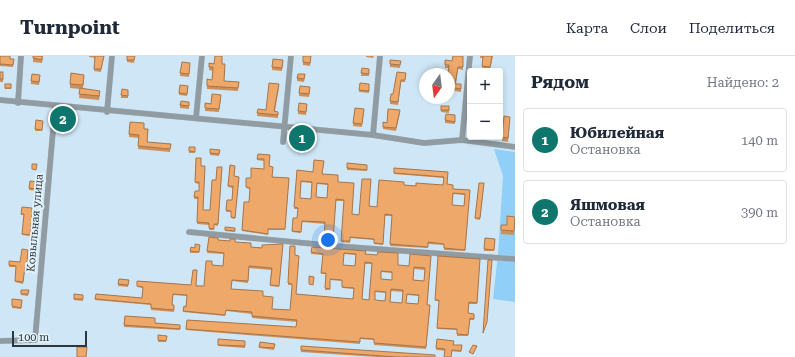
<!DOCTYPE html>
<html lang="ru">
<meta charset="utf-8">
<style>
:root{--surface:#fff;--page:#f2f2f3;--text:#1f2937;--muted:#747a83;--line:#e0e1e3;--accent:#0f766e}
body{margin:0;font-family:"Roboto Serif",serif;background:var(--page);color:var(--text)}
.controls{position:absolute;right:12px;top:12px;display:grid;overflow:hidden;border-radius:4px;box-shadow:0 2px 6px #0003}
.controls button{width:36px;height:36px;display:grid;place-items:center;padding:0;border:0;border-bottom:1px solid var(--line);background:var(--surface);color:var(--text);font:20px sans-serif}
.compass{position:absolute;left:419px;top:12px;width:36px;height:36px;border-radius:50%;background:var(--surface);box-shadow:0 2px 6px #0003;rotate:194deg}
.scale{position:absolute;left:12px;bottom:10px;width:75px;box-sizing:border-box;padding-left:4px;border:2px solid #2c363c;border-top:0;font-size:11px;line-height:14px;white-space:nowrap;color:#2c363c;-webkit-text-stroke:3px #e3f2fb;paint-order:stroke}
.you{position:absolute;left:328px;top:184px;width:14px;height:14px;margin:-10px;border:3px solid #fff;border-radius:50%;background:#1a73e8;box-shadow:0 0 0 6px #1a73e833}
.badge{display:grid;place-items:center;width:26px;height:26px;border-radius:50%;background:var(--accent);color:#fff;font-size:13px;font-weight:700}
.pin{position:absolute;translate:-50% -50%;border:2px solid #fff;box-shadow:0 1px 4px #0006}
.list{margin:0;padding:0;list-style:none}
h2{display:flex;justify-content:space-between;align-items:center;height:52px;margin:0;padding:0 16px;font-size:17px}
h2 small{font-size:13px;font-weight:400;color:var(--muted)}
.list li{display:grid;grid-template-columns:26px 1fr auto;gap:12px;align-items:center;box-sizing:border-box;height:64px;margin:0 8px 8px;padding:0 8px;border:1px solid var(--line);border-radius:4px}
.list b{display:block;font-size:15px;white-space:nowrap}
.list p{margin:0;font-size:13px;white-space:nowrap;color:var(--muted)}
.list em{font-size:13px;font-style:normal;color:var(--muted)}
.map{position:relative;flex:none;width:515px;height:301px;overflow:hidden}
header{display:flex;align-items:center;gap:24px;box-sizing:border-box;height:56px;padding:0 20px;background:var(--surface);border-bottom:1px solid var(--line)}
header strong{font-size:19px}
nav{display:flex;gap:22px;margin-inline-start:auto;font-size:14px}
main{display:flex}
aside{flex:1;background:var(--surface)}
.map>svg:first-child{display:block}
.green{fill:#90d0f8}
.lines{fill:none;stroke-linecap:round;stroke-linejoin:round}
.minor-casing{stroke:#aec3d1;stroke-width:6}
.minor{stroke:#919ba2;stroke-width:5.5}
.wall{fill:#cd905b;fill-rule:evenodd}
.building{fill:#eea86a;stroke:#a7764a;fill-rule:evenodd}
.labels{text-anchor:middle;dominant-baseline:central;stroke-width:4;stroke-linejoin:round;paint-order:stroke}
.street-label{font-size:11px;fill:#2c363c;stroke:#e3f2fb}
</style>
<header>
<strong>Turnpoint</strong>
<nav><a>Карта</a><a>Слои</a><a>Поделиться</a></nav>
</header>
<main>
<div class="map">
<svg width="515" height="301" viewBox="0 0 515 301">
<rect width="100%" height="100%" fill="#cee6f6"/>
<path class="green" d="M 494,93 L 515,96 L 515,246 L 493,243 L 498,198 L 503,120 Z"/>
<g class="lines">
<defs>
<g id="minor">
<path d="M 0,44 L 373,79 L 424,87 L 462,84 L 515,91"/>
<path d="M 18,47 L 21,0"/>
<path d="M 107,56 L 112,0"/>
<path d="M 196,62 L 202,0"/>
<path d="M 373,79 L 380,0"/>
<path d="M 462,84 L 470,0"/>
<path d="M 283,86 L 291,0"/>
<path d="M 189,176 L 336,190 L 515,203"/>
<path d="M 0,285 L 35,284 L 55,51"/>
</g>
</defs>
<use href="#minor" class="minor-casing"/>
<use href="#minor" class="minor"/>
</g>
<g class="wall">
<path d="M 0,0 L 10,3 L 14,3 L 13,11 L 0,10 Z"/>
<path d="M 33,0 L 43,0 L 42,7 L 33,6 Z"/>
<path d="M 89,0 L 104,0 L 101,16 L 94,15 L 95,2 L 89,1 Z"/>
<path d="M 127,0 L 135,0 L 134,7 L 127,6 Z"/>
<path d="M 366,0 L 374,0 L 373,2 L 366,1 Z"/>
<path d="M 480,0 L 493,0 L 490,14 L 482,13 L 483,2 L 480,2 Z"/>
<path d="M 311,3 L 310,10 L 303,9 L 303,6 Z"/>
<path d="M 283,4 L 282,15 L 272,14 L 272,11 Z"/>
<path d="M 390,4 L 401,5 L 400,12 L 390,11 Z"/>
<path d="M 209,7 L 222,8 L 224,25 L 239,26 L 238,35 L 207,33 L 207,23 L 212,24 L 213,15 L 209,14 Z"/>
<path d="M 445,9 L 463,11 L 463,14 L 458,13 L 456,28 L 461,31 L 461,36 L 449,34 L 449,12 L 445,12 Z"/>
<path d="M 190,10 L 189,21 L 180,20 L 180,17 Z"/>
<path d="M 362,12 L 369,13 L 369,20 L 361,20 Z"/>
<rect x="0" y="16" width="3" height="10"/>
<path d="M 406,17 L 405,26 L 401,26 L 398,49 L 390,48 L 391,38 L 393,38 Z"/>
<path d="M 305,21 L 304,26 L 297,25 L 297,22 Z"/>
<path d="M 40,22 L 39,29 L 31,28 L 31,25 Z"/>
<path d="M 84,23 L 83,33 L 100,39 L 99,44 L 79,42 L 80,33 L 70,32 L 70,28 Z"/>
<rect x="5" y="28" width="6" height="5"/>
<path d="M 369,28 L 369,37 L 359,36 L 359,34 Z"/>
<path d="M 279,31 L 275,55 L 278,56 L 278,62 L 257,60 L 258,53 L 266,54 Z"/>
<path d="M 188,32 L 187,40 L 179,39 L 179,37 Z"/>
<path d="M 128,34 L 128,42 L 121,42 L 121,39 Z"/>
<path d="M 310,34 L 309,41 L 299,40 L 299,37 Z"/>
<path d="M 221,42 L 219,56 L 205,55 L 205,47 L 211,48 Z"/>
<path d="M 180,49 L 189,49 L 189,53 L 180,52 Z"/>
<path d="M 307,50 L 306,59 L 298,58 L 298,55 Z"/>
<path d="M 441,50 L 449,50 L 449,57 L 441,56 Z"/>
<path d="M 364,53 L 362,71 L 353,70 L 353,67 Z"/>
<path d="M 400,57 L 396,75 L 383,73 L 383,66 L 387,67 Z"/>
<path d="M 455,62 L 455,68 L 445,67 L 445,64 Z"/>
<path d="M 36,64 L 43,65 L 42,75 L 35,75 Z"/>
<path d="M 510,65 L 508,86 L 502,85 L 502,81 Z"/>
<path d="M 144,73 L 148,76 L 147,86 L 171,88 L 170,96 L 138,93 L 139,82 L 129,81 L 129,78 Z"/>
<path d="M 474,81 L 490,81 L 490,83 Z"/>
<rect x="189" y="91" width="6" height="6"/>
<path d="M 210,93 L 220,94 L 219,100 L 210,99 Z"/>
<path d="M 258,98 L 270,99 L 269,110 L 273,121 L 289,122 L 285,174 L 268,174 L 268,179 L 242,175 L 244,146 L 249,146 L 250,133 L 246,132 L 246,122 L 251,122 L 264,113 L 264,105 L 257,104 Z"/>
<path d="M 196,102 L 201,110 L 203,154 L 210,154 L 216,124 L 222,111 L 218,170 L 214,169 L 214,174 L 209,174 L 209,169 L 197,168 L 198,143 L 194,143 L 195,135 L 199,135 L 199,128 L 195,127 Z"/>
<path d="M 347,107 L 367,109 L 367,115 L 347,114 Z"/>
<path d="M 230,109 L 234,120 L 239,121 L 235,163 L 231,162 L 231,156 L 226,156 L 227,144 L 232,144 L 233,132 L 228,131 Z"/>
<path d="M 394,112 L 448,116 L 447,128 L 453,133 L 470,134 L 465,195 L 444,194 L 444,189 L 428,188 L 428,192 L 390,190 L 392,160 L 385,160 L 383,189 L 374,188 L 374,184 L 350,182 L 350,187 L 341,186 L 344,145 L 336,145 L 333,185 L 324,185 L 325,168 L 302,166 L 301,177 L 292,176 L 293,162 L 297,162 L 298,153 L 294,153 L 297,114 L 322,118 L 338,126 L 352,158 L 359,159 L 369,150 L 377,151 L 404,129 L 416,130 L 443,129 L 444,122 L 394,118 ZM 301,126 L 312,127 L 311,143 L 300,142 ZM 317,128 L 328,129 L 327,142 L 316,141 ZM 453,138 L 465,139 L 464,150 L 452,149 Z"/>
<path d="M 30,125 L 38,126 L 37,135 L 29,134 Z"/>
<path d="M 479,127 L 484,127 L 480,164 L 475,163 Z"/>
<path d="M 34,141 L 40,142 L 39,148 L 34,147 Z"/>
<path d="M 22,151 L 32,163 L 36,164 L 36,169 L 31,168 L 30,180 L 22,179 L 24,159 L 21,159 Z"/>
<path d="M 515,161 L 514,179 L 501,178 L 501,169 L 507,169 Z"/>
<path d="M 235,172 L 235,176 L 225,175 L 225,174 Z"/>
<path d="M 209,181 L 218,184 L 235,186 L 251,191 L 262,192 L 283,188 L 279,231 L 270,230 L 271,214 L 249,212 L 248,227 L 232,225 L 231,233 L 263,240 L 272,253 L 290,254 L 292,232 L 292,229 L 288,229 L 288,227 L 295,199 L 296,238 L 353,243 L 354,233 L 342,232 L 342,225 L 330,224 L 330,234 L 325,234 L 326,218 L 321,218 L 323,199 L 311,198 L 312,191 L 365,198 L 398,209 L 409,210 L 431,200 L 427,249 L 430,250 L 426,293 L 374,289 L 374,284 L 360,283 L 360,288 L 186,274 L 187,264 L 296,271 L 297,266 L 252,262 L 252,258 L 226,255 L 225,260 L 183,256 L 184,250 L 186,251 L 187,240 L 173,239 L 172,249 L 174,249 L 174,256 L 151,254 L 151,249 L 95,244 L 96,238 L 142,242 L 143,232 L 137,231 L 137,225 L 204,230 L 212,209 L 223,210 L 224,198 L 207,197 ZM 344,198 L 356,199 L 355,210 L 343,209 ZM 365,208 L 372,208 L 369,244 L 362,243 ZM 414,213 L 425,214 L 424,225 L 413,224 ZM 381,216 L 392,217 L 392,224 L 381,223 ZM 391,235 L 403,236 L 402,247 L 390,246 ZM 375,236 L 386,237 L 385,245 L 375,244 ZM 407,239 L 419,240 L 418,248 L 406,247 Z"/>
<path d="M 485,182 L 495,183 L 494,195 L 484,195 Z"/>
<path d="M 200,189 L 199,197 L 190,197 L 191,191 L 195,192 Z"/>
<path d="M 480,203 L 477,248 L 469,248 L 468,257 L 474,258 L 474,264 L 470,264 L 468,280 L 457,280 L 457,274 L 437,273 L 439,245 L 435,245 L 435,244 Z"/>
<path d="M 9,205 L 31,207 L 31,213 L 25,212 L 23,228 L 15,226 L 16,211 L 9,211 Z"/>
<path d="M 119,223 L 129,224 L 128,231 L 118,230 Z"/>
<path d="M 29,234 L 28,240 L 21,239 L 21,238 Z"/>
<path d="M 74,238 L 83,239 L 83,245 L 74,244 Z"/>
<path d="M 12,243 L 22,244 L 21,253 L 12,252 Z"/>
<path d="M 125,260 L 155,267 L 180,269 L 180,274 L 124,271 Z"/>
<path d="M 158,279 L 167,280 L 166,286 L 158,286 Z"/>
<path d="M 218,283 L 245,285 L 245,292 L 218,290 Z"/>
<path d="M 437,283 L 454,289 L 462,289 L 461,296 L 436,294 Z"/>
<path d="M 260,286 L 275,288 L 274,294 L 259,292 Z"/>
<path d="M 301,290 L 435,301 L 377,301 L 301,296 Z"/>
</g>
<g class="building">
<path d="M 0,0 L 10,0 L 10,3 L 14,3 L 13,9 L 0,8 Z"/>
<path d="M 33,0 L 42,0 L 42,4 L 33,2 Z"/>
<path d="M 95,0 L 104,0 L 101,13 L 94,13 Z"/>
<path d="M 127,0 L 135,0 L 134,4 L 127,4 Z"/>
<path d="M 215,0 L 222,0 L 222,8 L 225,8 L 224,25 L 239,26 L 238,32 L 207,30 L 207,23 L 212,24 L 213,11 L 209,11 L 209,7 L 214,8 Z"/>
<path d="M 303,0 L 311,0 L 310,7 L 303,6 Z"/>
<path d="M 453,0 L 463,0 L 463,11 L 458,11 L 455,28 L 461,28 L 461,33 L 449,31 L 449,18 L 448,18 L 449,9 L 445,9 L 445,4 L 452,5 Z"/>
<path d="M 483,0 L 492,0 L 490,11 L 482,10 Z"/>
<path d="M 273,3 L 283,4 L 282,12 L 272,11 Z"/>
<path d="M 390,4 L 401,5 L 400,9 L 390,8 Z"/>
<path d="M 182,6 L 190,7 L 189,18 L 180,17 Z"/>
<path d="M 362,12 L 369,13 L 369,18 L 361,17 Z"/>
<rect x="0" y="16" width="3" height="7"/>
<path d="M 397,16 L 406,17 L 405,24 L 401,24 L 398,46 L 390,45 L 391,38 L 393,38 Z"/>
<path d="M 71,17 L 84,19 L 83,29 L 70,28 Z"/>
<path d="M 32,18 L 40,19 L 39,26 L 31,25 Z"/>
<path d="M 298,18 L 305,18 L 304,23 L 297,22 Z"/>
<path d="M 269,27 L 279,28 L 274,55 L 278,56 L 278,59 L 257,57 L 258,53 L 266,54 Z"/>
<path d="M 360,27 L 369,28 L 369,35 L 359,34 Z"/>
<rect x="5" y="28" width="6" height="4"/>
<path d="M 180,29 L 188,30 L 187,38 L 179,37 Z"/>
<path d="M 300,30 L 310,31 L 309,38 L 299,37 Z"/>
<path d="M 80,32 L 100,35 L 99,40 L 79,38 Z"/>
<path d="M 122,33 L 128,34 L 128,40 L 121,39 Z"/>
<path d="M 212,38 L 221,39 L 219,53 L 205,52 L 205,47 L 211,48 Z"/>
<path d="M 181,45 L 189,46 L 189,50 L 180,49 Z"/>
<path d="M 299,47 L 307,48 L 306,56 L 298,55 Z"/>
<rect x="441" y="50" width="8" height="4"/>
<path d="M 355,52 L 364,53 L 362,68 L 353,67 Z"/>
<path d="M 388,53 L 400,54 L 396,72 L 383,71 L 383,66 L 387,67 Z"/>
<path d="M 446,58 L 455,59 L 455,66 L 445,64 Z"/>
<path d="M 504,60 L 510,61 L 508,82 L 502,81 Z"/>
<path d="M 36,64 L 43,65 L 42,74 L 35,73 Z"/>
<path d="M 130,66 L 144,67 L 144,73 L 148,73 L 147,86 L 171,88 L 170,93 L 138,90 L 139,79 L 129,78 Z"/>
<path d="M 189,91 L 195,91 L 195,96 L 189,95 Z"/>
<path d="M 210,93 L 220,94 L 219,98 L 210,97 Z"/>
<path d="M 258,98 L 270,99 L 269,110 L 273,111 L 272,121 L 289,122 L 285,173 L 268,173 L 268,178 L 242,174 L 244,146 L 249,146 L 250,132 L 246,131 L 246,122 L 251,122 L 251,112 L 264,113 L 264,103 L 257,103 Z"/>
<path d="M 196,102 L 201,102 L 201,110 L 205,110 L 203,154 L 210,154 L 212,124 L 216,124 L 217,111 L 222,111 L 218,168 L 214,168 L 214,173 L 209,172 L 209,167 L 197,166 L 198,141 L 194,141 L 195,135 L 199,135 L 199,126 L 195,126 Z"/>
<path d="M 314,104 L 324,105 L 322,118 L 338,119 L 338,126 L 354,127 L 352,158 L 359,159 L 362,123 L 371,123 L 369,150 L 377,151 L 379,124 L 404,126 L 404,129 L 416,130 L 416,127 L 443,129 L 444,121 L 394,117 L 394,112 L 448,116 L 447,128 L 453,129 L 453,133 L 470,134 L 465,194 L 444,192 L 444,188 L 428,186 L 428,191 L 390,188 L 392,159 L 385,158 L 383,188 L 374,187 L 374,183 L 350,181 L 350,185 L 341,185 L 344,144 L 336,143 L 333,184 L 324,183 L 325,166 L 302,165 L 301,176 L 292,175 L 293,162 L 297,162 L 298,152 L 294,151 L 297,114 L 313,116 ZM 301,125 L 312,126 L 311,143 L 300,142 ZM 317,127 L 328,128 L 327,142 L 316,141 ZM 453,137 L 465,138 L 464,150 L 452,149 Z"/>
<path d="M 347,107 L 367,109 L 367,114 L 347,112 Z"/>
<path d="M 32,108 L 37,108 L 36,114 L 32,113 Z"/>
<path d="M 230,109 L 235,110 L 234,120 L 239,121 L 235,162 L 231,161 L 231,155 L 226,154 L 227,144 L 232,144 L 233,130 L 228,130 Z"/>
<path d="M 30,125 L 38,126 L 37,133 L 29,132 Z"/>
<path d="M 479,127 L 484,127 L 480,162 L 475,162 Z"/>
<path d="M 34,141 L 40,142 L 39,146 L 34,145 Z"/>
<path d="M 22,151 L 32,152 L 32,163 L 36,163 L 36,167 L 31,167 L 30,179 L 22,178 L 24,158 L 21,158 Z"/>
<path d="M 507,160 L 515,161 L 514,175 L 501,174 L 501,169 L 507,169 Z"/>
<path d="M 225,171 L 235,172 L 235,175 L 225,174 Z"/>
<path d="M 209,181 L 218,182 L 218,184 L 230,185 L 230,183 L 235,183 L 235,186 L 251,187 L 251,191 L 262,192 L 262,189 L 283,188 L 279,230 L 270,229 L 272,212 L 249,210 L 248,225 L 232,224 L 231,233 L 263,235 L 263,240 L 273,241 L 272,253 L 290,254 L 292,231 L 292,228 L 288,227 L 290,190 L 295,190 L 295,199 L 299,200 L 296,238 L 353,243 L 354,232 L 342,231 L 342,224 L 330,223 L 330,233 L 325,232 L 326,217 L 321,217 L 323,198 L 311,196 L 312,191 L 366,195 L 365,198 L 377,199 L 378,196 L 398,197 L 398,209 L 409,210 L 410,198 L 431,200 L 427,249 L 430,249 L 426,291 L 374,287 L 374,283 L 360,282 L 360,286 L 186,273 L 187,264 L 296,271 L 297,264 L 252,260 L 252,256 L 226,254 L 225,259 L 183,255 L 184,250 L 186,251 L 187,239 L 173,238 L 172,249 L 174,249 L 174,254 L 151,252 L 151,248 L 95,243 L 96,238 L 142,242 L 143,231 L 137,230 L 137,225 L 191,229 L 193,214 L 197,214 L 196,230 L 204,230 L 206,205 L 212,205 L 212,209 L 223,210 L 224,197 L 207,195 ZM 344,197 L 356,198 L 355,210 L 343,209 ZM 365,206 L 372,207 L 369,244 L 362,243 ZM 414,211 L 425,212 L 424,225 L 413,224 ZM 381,215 L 392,216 L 392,224 L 381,223 ZM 391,233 L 403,234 L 402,247 L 390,246 ZM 375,235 L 386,236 L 385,245 L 375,244 ZM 407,238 L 419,239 L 418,248 L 406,247 Z"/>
<path d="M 485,182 L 495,183 L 494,194 L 484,193 Z"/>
<path d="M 195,188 L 200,189 L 199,196 L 190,195 L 191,191 L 195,192 Z"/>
<path d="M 22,193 L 28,194 L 27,207 L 31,207 L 31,211 L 25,211 L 23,226 L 15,225 L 16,210 L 9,209 L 9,205 L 20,206 Z"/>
<path d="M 438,200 L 480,203 L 477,247 L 469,246 L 468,257 L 474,258 L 474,263 L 470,262 L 468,279 L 457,278 L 457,273 L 437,272 L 439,244 L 435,244 Z"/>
<path d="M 488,204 L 492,204 L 487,266 L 483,277 Z"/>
<path d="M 309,220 L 314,221 L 313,229 L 309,228 Z"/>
<path d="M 119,223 L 129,224 L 128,229 L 118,228 Z"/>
<path d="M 21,234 L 29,234 L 28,238 L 21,238 Z"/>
<path d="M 74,238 L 83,239 L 83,243 L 74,243 Z"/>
<path d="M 12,243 L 22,244 L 21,252 L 12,250 Z"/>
<path d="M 125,260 L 155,262 L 155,267 L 180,269 L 180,273 L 124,269 Z"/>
<path d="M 158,279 L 167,280 L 166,285 L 158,284 Z"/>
<path d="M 218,283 L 245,285 L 245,290 L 218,289 Z"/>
<path d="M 437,283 L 454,285 L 453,289 L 462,289 L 461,295 L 452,294 L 451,301 L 444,301 L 445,293 L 436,292 Z"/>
<path d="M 260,286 L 275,288 L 274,292 L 259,291 Z"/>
<path d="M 473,289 L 477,290 L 473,298 L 469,296 Z"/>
<path d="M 301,290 L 435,299 L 435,301 L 396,301 L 301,294 Z"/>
<path d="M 77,291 L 87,291 L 86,301 L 77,301 Z"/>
</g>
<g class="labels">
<g class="street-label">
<text transform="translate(35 167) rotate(-85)">Ковыльная улица</text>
</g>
</g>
</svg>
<div class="controls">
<button>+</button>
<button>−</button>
</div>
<svg class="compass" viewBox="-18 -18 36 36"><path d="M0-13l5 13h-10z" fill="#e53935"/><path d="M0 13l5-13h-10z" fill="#747a83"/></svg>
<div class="scale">100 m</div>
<div class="you"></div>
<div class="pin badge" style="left:302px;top:82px">1</div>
<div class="pin badge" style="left:63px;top:63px">2</div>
</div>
<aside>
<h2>Рядом<small>Найдено: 2</small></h2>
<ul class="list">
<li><span class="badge">1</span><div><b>Юбилейная</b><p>Остановка</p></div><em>140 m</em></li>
<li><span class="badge">2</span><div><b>Яшмовая</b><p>Остановка</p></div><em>390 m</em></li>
</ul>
</aside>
</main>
